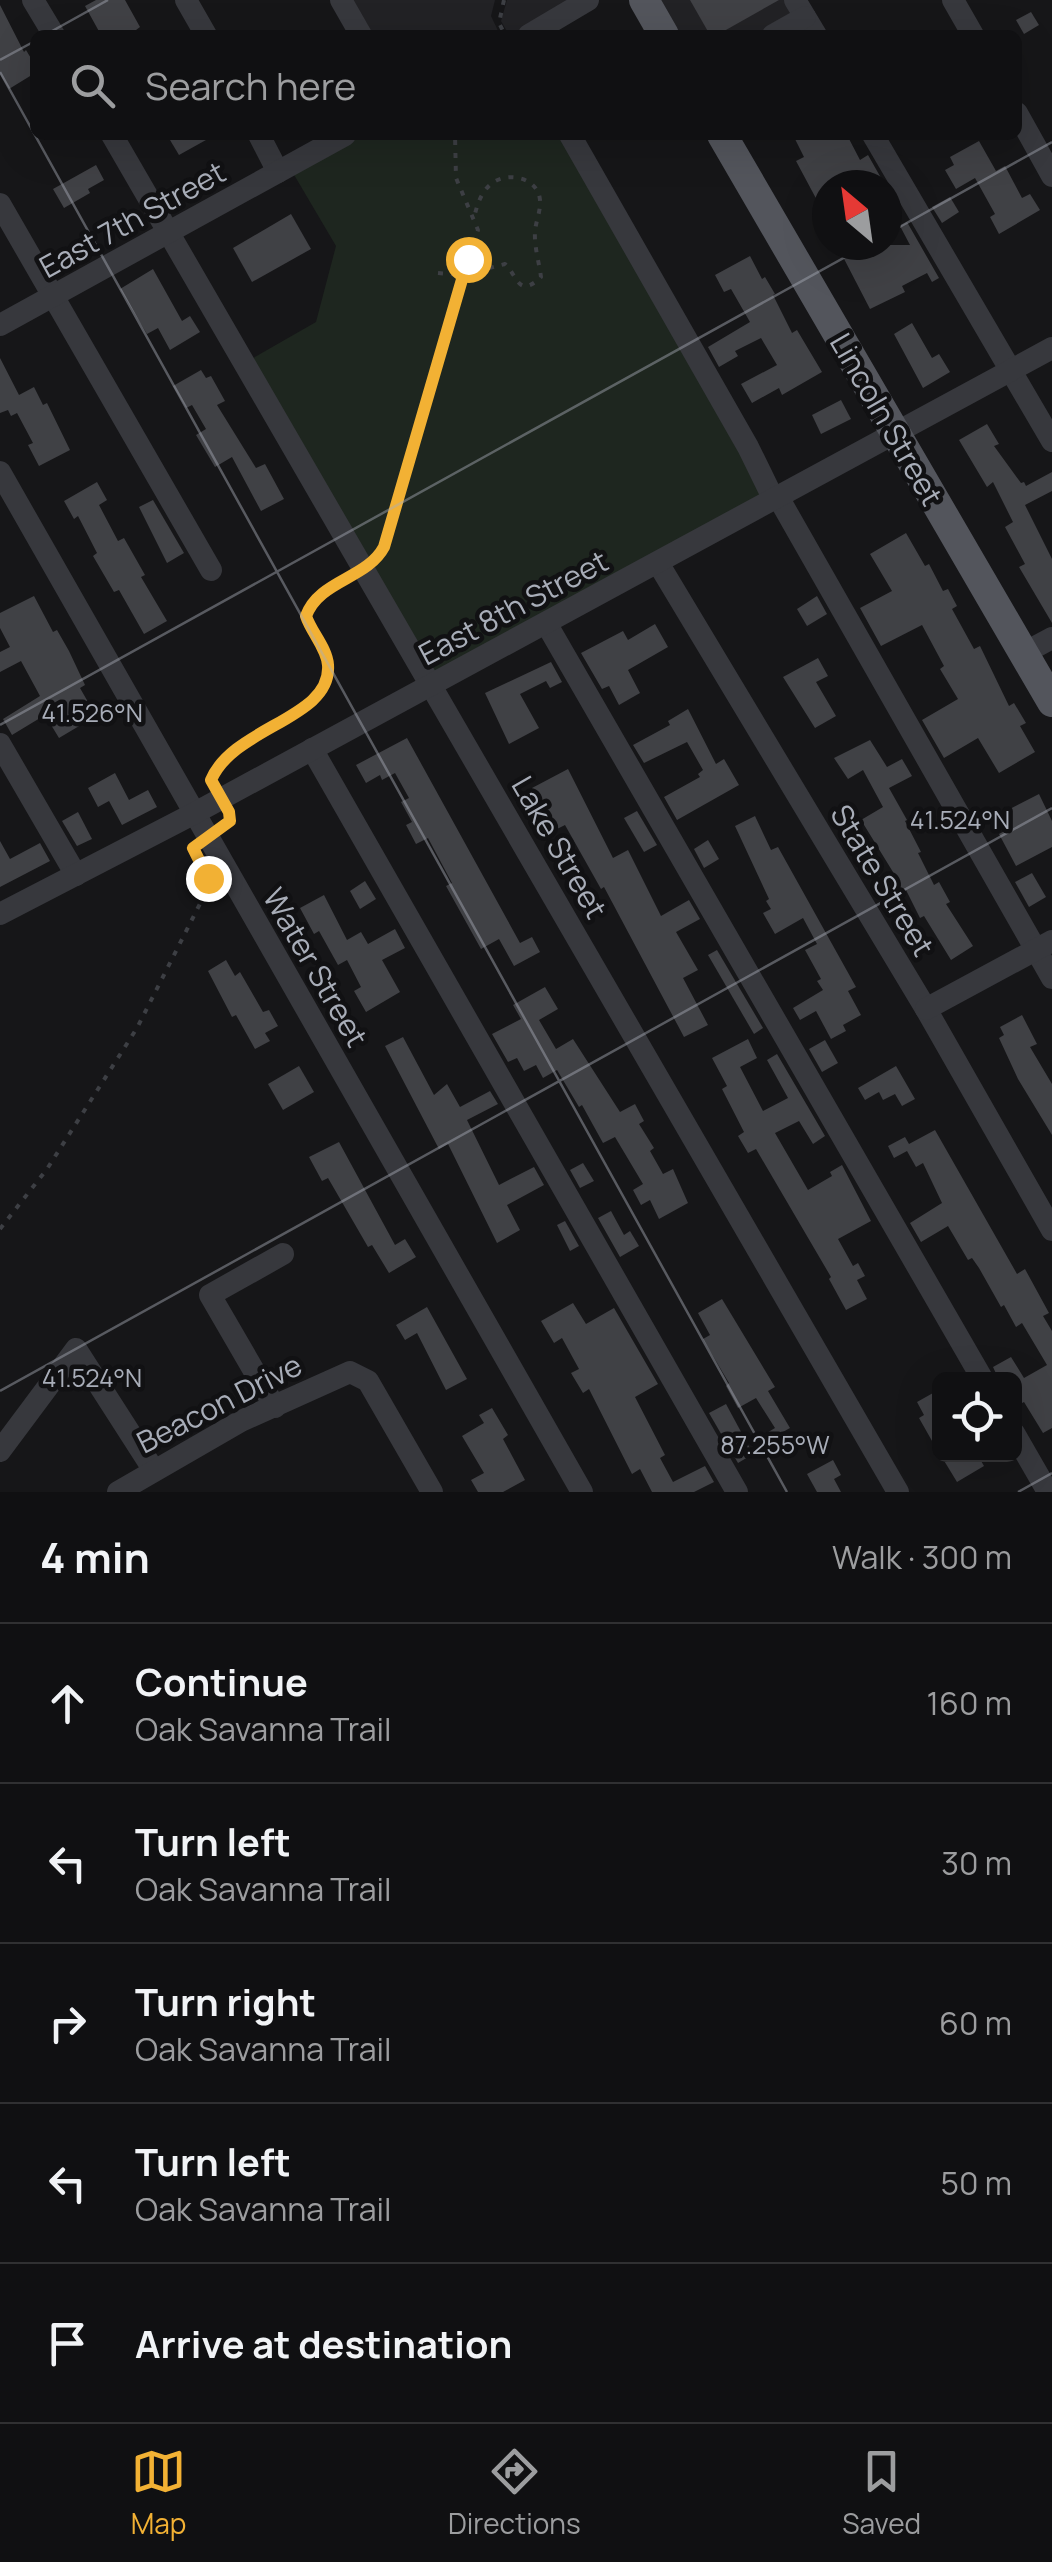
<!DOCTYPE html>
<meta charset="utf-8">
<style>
:root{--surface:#101012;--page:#1e1e20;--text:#f1f3f6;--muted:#9c9d9f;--line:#303032;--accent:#f2b134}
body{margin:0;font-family:Manrope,sans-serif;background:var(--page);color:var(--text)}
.controls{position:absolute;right:30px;bottom:30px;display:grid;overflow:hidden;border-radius:15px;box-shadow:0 10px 40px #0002}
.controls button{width:90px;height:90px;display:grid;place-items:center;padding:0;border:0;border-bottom:2px solid var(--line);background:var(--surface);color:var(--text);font:50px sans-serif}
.compass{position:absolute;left:812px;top:170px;width:90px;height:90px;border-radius:50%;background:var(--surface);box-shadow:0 10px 40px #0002;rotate:331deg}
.stop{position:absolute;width:30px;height:30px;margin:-22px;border:8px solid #f2b134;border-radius:50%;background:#fff}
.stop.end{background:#f2b134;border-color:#fff;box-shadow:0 2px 10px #0008}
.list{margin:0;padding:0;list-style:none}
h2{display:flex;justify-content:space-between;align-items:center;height:130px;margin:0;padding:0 40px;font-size:42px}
h2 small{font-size:32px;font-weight:400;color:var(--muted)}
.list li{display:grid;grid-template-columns:65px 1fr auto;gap:30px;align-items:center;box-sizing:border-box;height:160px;padding:0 40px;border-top:2px solid var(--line)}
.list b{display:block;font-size:38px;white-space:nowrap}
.list p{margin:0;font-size:32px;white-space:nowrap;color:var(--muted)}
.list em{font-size:32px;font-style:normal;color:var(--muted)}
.icon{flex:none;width:55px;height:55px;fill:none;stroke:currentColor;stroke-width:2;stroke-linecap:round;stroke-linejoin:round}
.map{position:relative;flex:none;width:1052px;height:1492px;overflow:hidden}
.search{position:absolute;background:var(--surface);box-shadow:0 10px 40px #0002;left:30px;right:30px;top:30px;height:110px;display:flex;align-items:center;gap:25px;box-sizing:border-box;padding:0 35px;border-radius:15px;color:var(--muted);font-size:38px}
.sheet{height:930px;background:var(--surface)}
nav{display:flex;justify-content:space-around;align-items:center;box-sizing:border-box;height:140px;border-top:2px solid var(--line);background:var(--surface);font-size:28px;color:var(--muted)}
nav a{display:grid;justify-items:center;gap:5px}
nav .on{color:var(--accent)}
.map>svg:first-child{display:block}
.built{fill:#222225}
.green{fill:#1e261f}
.building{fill:#404145}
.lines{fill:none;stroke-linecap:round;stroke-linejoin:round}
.path{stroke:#3d3f44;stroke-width:4;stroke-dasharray:5 8;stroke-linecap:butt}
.minor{stroke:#37383d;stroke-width:22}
.major{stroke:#53555c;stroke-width:30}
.route{stroke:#f2b134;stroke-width:12}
.ticks{fill:none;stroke:#a8adb8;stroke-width:2.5;stroke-opacity:0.45}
.labels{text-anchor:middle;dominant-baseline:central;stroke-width:9;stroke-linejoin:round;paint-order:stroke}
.street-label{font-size:30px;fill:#a8adb8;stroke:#111113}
.ticks-label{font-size:25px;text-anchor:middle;fill:#a8adb8;stroke:#111113;stroke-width:9;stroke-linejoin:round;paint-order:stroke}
</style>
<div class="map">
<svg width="1052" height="1492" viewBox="0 0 1052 1492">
<rect width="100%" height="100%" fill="#161618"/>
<g class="built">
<path d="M 345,0 L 495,0 L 491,16 L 500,35 L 366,35 Z"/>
<path d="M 507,0 L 582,0 L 522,35 L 509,35 L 501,21 Z"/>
<path d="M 649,0 L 804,0 L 809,35 L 670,35 Z"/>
</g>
<path class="green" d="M 358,135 L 565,135 L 768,497 L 435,679 L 248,361 L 316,322 L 336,246 L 293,173 Z"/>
<g class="building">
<path d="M 96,0 L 125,0 L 140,27 L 136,30 L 139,35 L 101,35 L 85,6 Z"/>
<path d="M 690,0 L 779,0 L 717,35 L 710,35 Z"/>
<path d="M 0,5 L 24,52 L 26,50 L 35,65 L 35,73 L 9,89 L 0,74 Z"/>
<path d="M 1031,12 L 1039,25 L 1024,34 L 1016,20 Z"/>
<path d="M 167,135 L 215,135 L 179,155 Z"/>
<path d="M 793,135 L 847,135 L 860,160 L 868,155 L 885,185 L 827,185 L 827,219 L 796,161 L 804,157 Z"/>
<path d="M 979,141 L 996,171 L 1005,166 L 1022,198 L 1030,194 L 1040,210 L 999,234 L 990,217 L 995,214 L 975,178 L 956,189 L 945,170 L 954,165 L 950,157 Z"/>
<path d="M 96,165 L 104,180 L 88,189 L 90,193 L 64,208 L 53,189 Z"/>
<path d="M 950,197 L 959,212 L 942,223 L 932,207 Z"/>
<path d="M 291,214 L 311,249 L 252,282 L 233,248 Z"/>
<path d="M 907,222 L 939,278 L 932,282 L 927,273 L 902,286 L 905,292 L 870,309 L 841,253 L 855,245 L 910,245 L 900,226 Z"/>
<path d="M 750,256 L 762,279 L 765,277 L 775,294 L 773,295 L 792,333 L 797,330 L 822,372 L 782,395 L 779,388 L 752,403 L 741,384 L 777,365 L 761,338 L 735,351 L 738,356 L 719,367 L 708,347 L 750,322 L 731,289 L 724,292 L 715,275 Z"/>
<path d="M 153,269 L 182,321 L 190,316 L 200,332 L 170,350 L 158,328 L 147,334 L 120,289 Z"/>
<path d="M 912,323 L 932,358 L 939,354 L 950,372 L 923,388 L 894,334 Z"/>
<path d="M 0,358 L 19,395 L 34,387 L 43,405 L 47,403 L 70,450 L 39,466 L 28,445 L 33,443 L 17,413 L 11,416 L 8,410 L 0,413 Z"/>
<path d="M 201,370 L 206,378 L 211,376 L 225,401 L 217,405 L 256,468 L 265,464 L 284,499 L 261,511 L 232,457 L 215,467 L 196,435 L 206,429 L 192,405 L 186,408 L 173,386 Z"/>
<path d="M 841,400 L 851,419 L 821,434 L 812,415 Z"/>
<path d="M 987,424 L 999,444 L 994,446 L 1021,483 L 1024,482 L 1026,486 L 1052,472 L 1052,491 L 1025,505 L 1052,559 L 1052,623 L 1019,567 L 1025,564 L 1005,527 L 1013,522 L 993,482 L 987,487 L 959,440 Z"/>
<path d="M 97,482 L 107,500 L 99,505 L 118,541 L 124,538 L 145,575 L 141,577 L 167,621 L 144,634 L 119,590 L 114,592 L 93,556 L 97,553 L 78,516 L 74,519 L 64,501 Z"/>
<path d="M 153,500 L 184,553 L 167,563 L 139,507 Z"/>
<path d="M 906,533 L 925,566 L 929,564 L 943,591 L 948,589 L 957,606 L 952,609 L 974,649 L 980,646 L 1009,706 L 1014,703 L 1026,723 L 1020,726 L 1035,752 L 999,773 L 978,738 L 944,758 L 922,720 L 958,699 L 940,669 L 944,666 L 922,625 L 881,646 L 860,608 L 892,591 L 870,554 Z"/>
<path d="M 34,596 L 53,632 L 57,630 L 69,651 L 85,685 L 80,688 L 96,716 L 59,738 L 45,715 L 12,735 L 3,719 L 40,696 L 21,661 L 0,672 L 0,652 L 10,647 L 0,628 L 0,613 Z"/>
<path d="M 817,596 L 827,614 L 807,626 L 797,609 Z"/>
<path d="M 655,624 L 668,647 L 628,670 L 640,693 L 619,705 L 609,686 L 602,689 L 581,653 L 623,631 L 628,640 Z"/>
<path d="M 818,658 L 828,676 L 816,682 L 836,716 L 815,728 L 783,677 Z"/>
<path d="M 551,662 L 562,682 L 550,688 L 546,681 L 520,694 L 539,728 L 509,744 L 485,693 Z"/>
<path d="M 688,709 L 716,764 L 724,759 L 739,785 L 677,820 L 664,797 L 700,777 L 698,774 L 703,770 L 687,742 L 644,763 L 633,745 L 670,725 L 668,721 Z"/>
<path d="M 407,738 L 520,943 L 532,937 L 540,952 L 514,966 L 499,939 L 481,949 L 446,886 L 452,883 L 428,838 L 416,844 L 406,825 L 412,822 L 401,802 L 409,798 L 395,773 L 382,780 L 380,775 L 366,783 L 356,765 Z"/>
<path d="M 870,740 L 887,767 L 902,759 L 912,776 L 889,788 L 907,820 L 905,821 L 921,852 L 918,853 L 934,885 L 939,882 L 950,902 L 946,904 L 973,946 L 951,960 L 924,916 L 920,918 L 906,890 L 899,894 L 889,875 L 893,872 L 861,820 L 883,807 L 863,770 L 848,779 L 834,758 Z"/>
<path d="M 568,769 L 613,858 L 628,850 L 661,916 L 689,900 L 700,919 L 676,932 L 698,970 L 683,978 L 708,1025 L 684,1037 L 604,887 L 601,889 L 565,825 L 555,830 L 532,788 Z"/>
<path d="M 115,773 L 129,800 L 148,790 L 157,807 L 122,825 L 109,801 L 98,807 L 88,788 Z"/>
<path d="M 1039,794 L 1052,821 L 1052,847 L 1016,866 L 999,834 L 1012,827 L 1004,812 Z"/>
<path d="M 637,811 L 657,845 L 644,852 L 624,818 Z"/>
<path d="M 78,812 L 92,839 L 77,846 L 62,821 Z"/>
<path d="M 755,816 L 771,850 L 778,847 L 856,987 L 848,991 L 861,1015 L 843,1025 L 846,1031 L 831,1039 L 816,1011 L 800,1020 L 793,1008 L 823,990 L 817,981 L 821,979 L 805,950 L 817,944 L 803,918 L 775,934 L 763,913 L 771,909 L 766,901 L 769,899 L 735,826 Z"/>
<path d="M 708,840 L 719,859 L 704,868 L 694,849 Z"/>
<path d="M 0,841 L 10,859 L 40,843 L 50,861 L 0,887 Z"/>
<path d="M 1032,873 L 1046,897 L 1029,907 L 1015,882 Z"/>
<path d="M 365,881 L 376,899 L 360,909 L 350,891 Z"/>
<path d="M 324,895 L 347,940 L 361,932 L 368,944 L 395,929 L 405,948 L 382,960 L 400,992 L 366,1012 L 354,991 L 361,987 L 347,960 L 338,965 L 319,931 L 314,934 L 300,908 Z"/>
<path d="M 717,950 L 763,1028 L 754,1034 L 708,955 Z"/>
<path d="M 226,960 L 235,976 L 240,972 L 263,1012 L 269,1010 L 278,1026 L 265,1033 L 270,1041 L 255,1049 L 236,1015 L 232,1017 L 208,971 Z"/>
<path d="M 545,987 L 558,1009 L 539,1020 L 556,1049 L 573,1039 L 620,1112 L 635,1104 L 644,1121 L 639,1124 L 654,1148 L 650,1151 L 663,1174 L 673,1169 L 688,1203 L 659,1219 L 650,1200 L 641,1205 L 633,1190 L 643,1184 L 615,1137 L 603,1143 L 582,1105 L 579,1107 L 557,1070 L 543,1078 L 536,1065 L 524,1071 L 517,1058 L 508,1062 L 492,1034 L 521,1019 L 513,1005 Z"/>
<path d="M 1022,1015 L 1037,1044 L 1030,1047 L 1052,1084 L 1052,1135 L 1018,1079 L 999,1038 L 1004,1035 L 1000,1027 Z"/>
<path d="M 403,1037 L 434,1095 L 447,1084 L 460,1107 L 490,1091 L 498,1104 L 467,1120 L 499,1185 L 534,1167 L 544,1185 L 507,1205 L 520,1230 L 497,1243 L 448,1144 L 439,1149 L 385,1046 Z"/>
<path d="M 748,1039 L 757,1058 L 740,1067 L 763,1111 L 788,1098 L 767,1060 L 777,1054 L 825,1136 L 813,1144 L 799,1121 L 775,1133 L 808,1190 L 832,1176 L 830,1172 L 842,1165 L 871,1221 L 838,1239 L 853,1266 L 858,1263 L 865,1276 L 857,1280 L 867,1299 L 846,1310 L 829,1279 L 831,1277 L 756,1149 L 748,1153 L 738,1136 L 744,1132 L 722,1089 L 727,1086 L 712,1058 Z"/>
<path d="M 825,1040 L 838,1063 L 822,1072 L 809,1049 Z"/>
<path d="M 299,1066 L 314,1092 L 283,1110 L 268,1084 Z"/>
<path d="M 896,1066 L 915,1099 L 902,1106 L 895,1094 L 883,1100 L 879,1092 L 865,1100 L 858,1088 Z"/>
<path d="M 935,1130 L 1017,1274 L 1025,1269 L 1049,1313 L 1043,1316 L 1052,1331 L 1052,1428 L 1043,1433 L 1024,1402 L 1014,1407 L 1014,1380 L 999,1380 L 993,1367 L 1011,1357 L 1024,1378 L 1047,1365 L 1022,1323 L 1016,1327 L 1004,1305 L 1001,1307 L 979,1268 L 972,1258 L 968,1260 L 948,1226 L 921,1242 L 910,1223 L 942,1203 L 923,1163 L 916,1167 L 907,1151 L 894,1158 L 888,1146 L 905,1137 L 909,1144 Z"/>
<path d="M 339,1142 L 395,1245 L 405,1239 L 416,1257 L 389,1273 L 372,1245 L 368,1247 L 328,1178 L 322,1181 L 309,1157 Z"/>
<path d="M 583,1163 L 594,1181 L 580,1188 L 570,1170 Z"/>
<path d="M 611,1211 L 624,1235 L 630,1231 L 639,1246 L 620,1257 L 598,1218 Z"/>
<path d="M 565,1221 L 579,1246 L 570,1251 L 557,1225 Z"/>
<path d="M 722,1299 L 775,1387 L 768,1391 L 790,1428 L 781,1433 L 787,1442 L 764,1456 L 755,1440 L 775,1428 L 756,1398 L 738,1408 L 726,1386 L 729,1383 L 703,1339 L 710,1335 L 698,1313 Z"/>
<path d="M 573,1303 L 586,1324 L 614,1308 L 658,1384 L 635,1397 L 665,1455 L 660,1458 L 673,1482 L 705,1466 L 714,1482 L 694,1492 L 652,1492 L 640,1469 L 632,1474 L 589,1389 L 583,1393 L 571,1373 L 579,1369 L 562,1338 L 554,1343 L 541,1321 Z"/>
<path d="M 427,1307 L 467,1379 L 446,1390 L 417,1333 L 405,1340 L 396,1325 Z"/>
<path d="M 933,1393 L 940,1405 L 940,1455 L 919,1418 L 924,1415 L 917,1402 Z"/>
<path d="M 726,1404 L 753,1454 L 738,1463 L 709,1413 Z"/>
<path d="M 492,1408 L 508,1435 L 503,1439 L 525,1480 L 503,1492 L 478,1492 L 471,1480 L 484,1473 L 462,1436 L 484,1423 L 479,1415 Z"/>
<path d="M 940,1454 L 977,1454 L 984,1466 L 957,1482 Z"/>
<path d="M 833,1460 L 841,1475 L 834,1479 L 841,1492 L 817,1492 L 807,1474 Z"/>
</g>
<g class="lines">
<g class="path">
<path d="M 504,0 L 499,23 L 505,35"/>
<path d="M 438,273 L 463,275 L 505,264 C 518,276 518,299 541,277 C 539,262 534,246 535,231 C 536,221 541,210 540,200 C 538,177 507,171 491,184 C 481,192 477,205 474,218"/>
<path d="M 380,555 L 478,230 L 456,178 L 455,135"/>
<path d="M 211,780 C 233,728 333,718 328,665 C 327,648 311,633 306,616 L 311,603 L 347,578"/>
<path d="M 0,1229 L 47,1169 L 137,1028 L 209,886 L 208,878"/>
</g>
<g class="minor">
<path d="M 33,0 L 54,35"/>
<path d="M 186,0 L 206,35"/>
<path d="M 341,0 L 361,35"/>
<path d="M 795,0 L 816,35"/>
<path d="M 953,0 L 973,35"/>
<path d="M 529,35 L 588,0"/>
<path d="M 773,35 L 805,17"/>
<path d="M 1017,113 L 1052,176"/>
<path d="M 112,135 L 898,1492"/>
<path d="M 259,135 L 278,172"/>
<path d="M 570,135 L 748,447 L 774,500"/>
<path d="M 873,135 L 1052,441"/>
<path d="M 0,204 L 211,570"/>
<path d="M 0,325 L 345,135"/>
<path d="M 0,472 L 582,1492"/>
<path d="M 778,497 L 1052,978"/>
<path d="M 658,563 L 926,1009 L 1052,1230"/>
<path d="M 546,623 L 983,1380"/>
<path d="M 1024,653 L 1052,638"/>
<path d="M 0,744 L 76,875"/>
<path d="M 312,749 L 737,1492"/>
<path d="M 0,914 L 193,814 L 1052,348"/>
<path d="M 926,1009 L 1052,941"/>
<path d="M 275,1407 L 210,1295 L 283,1254"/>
<path d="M 1014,1433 L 1048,1492"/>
<path d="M 0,1451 L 76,1349 L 153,1469"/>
<path d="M 118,1492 L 241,1421 L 350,1372 L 368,1381 L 432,1492"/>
</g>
<g class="major">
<path d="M 644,0 L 664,35"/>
<path d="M 722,135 L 1052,702"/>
</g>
</g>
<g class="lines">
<path class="route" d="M 208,878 L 193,848 L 230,821 L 229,812 L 211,780 C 234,726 332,719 328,665 C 327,648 311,632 306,616 C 319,580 367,579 384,547 L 468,259"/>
</g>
<path class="ticks" d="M 45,35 L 108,0M 0,60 L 35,41M 0,72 L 787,1492M 887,234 L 1052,142M 0,725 L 867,245M 0,1391 L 1052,808M 1018,1492 L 1052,1473"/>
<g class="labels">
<g class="street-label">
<text transform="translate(132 219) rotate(-29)">East 7th Street</text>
<text transform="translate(887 419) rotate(60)">Lincoln Street</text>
<text transform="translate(513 607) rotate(-28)">East 8th Street</text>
<text transform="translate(560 847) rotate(60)">Lake Street</text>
<text transform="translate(883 880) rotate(59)">State Street</text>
<text transform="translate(316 967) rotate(60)">Water Street</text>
<text transform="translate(219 1403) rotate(-27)">Beacon Drive</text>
</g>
</g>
<g class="ticks-label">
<text x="92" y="722">41.526°N</text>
<text x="960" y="829">41.524°N</text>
<text x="92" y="1387">41.524°N</text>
<text x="775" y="1454">87.255°W</text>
</g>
</svg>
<div class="controls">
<button><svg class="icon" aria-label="locate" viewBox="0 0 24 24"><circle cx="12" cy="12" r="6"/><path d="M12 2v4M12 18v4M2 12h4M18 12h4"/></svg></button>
</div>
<svg class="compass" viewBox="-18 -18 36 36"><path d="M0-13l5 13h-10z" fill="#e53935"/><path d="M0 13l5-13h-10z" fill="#9c9d9f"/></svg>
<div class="stop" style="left:468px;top:259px"></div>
<div class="stop end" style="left:208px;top:878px"></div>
<div class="search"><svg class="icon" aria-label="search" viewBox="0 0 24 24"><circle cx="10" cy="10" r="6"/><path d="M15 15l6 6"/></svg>Search here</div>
</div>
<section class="sheet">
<h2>4 min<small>Walk · 300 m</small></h2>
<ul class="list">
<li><svg class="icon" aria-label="ahead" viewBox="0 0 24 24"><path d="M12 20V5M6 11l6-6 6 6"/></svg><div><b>Continue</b><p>Oak Savanna Trail</p></div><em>160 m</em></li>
<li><svg class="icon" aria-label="left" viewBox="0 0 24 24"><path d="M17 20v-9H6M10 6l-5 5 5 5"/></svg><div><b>Turn left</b><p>Oak Savanna Trail</p></div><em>30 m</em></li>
<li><svg class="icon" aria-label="right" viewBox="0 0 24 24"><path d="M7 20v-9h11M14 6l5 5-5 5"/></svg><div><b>Turn right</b><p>Oak Savanna Trail</p></div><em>60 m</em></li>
<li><svg class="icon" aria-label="left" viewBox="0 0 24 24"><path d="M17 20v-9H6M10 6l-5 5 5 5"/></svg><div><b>Turn left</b><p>Oak Savanna Trail</p></div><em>50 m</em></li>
<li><svg class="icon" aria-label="arrive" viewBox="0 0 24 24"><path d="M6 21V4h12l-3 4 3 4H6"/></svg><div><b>Arrive at destination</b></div></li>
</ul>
</section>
<nav>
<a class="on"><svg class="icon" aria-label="map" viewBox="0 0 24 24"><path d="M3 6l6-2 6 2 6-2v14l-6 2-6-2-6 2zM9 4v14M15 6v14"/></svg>Map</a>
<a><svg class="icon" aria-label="directions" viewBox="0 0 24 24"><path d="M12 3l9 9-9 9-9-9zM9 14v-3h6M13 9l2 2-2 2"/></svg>Directions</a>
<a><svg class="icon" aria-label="saved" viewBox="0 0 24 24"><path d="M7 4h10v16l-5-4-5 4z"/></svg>Saved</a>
</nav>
